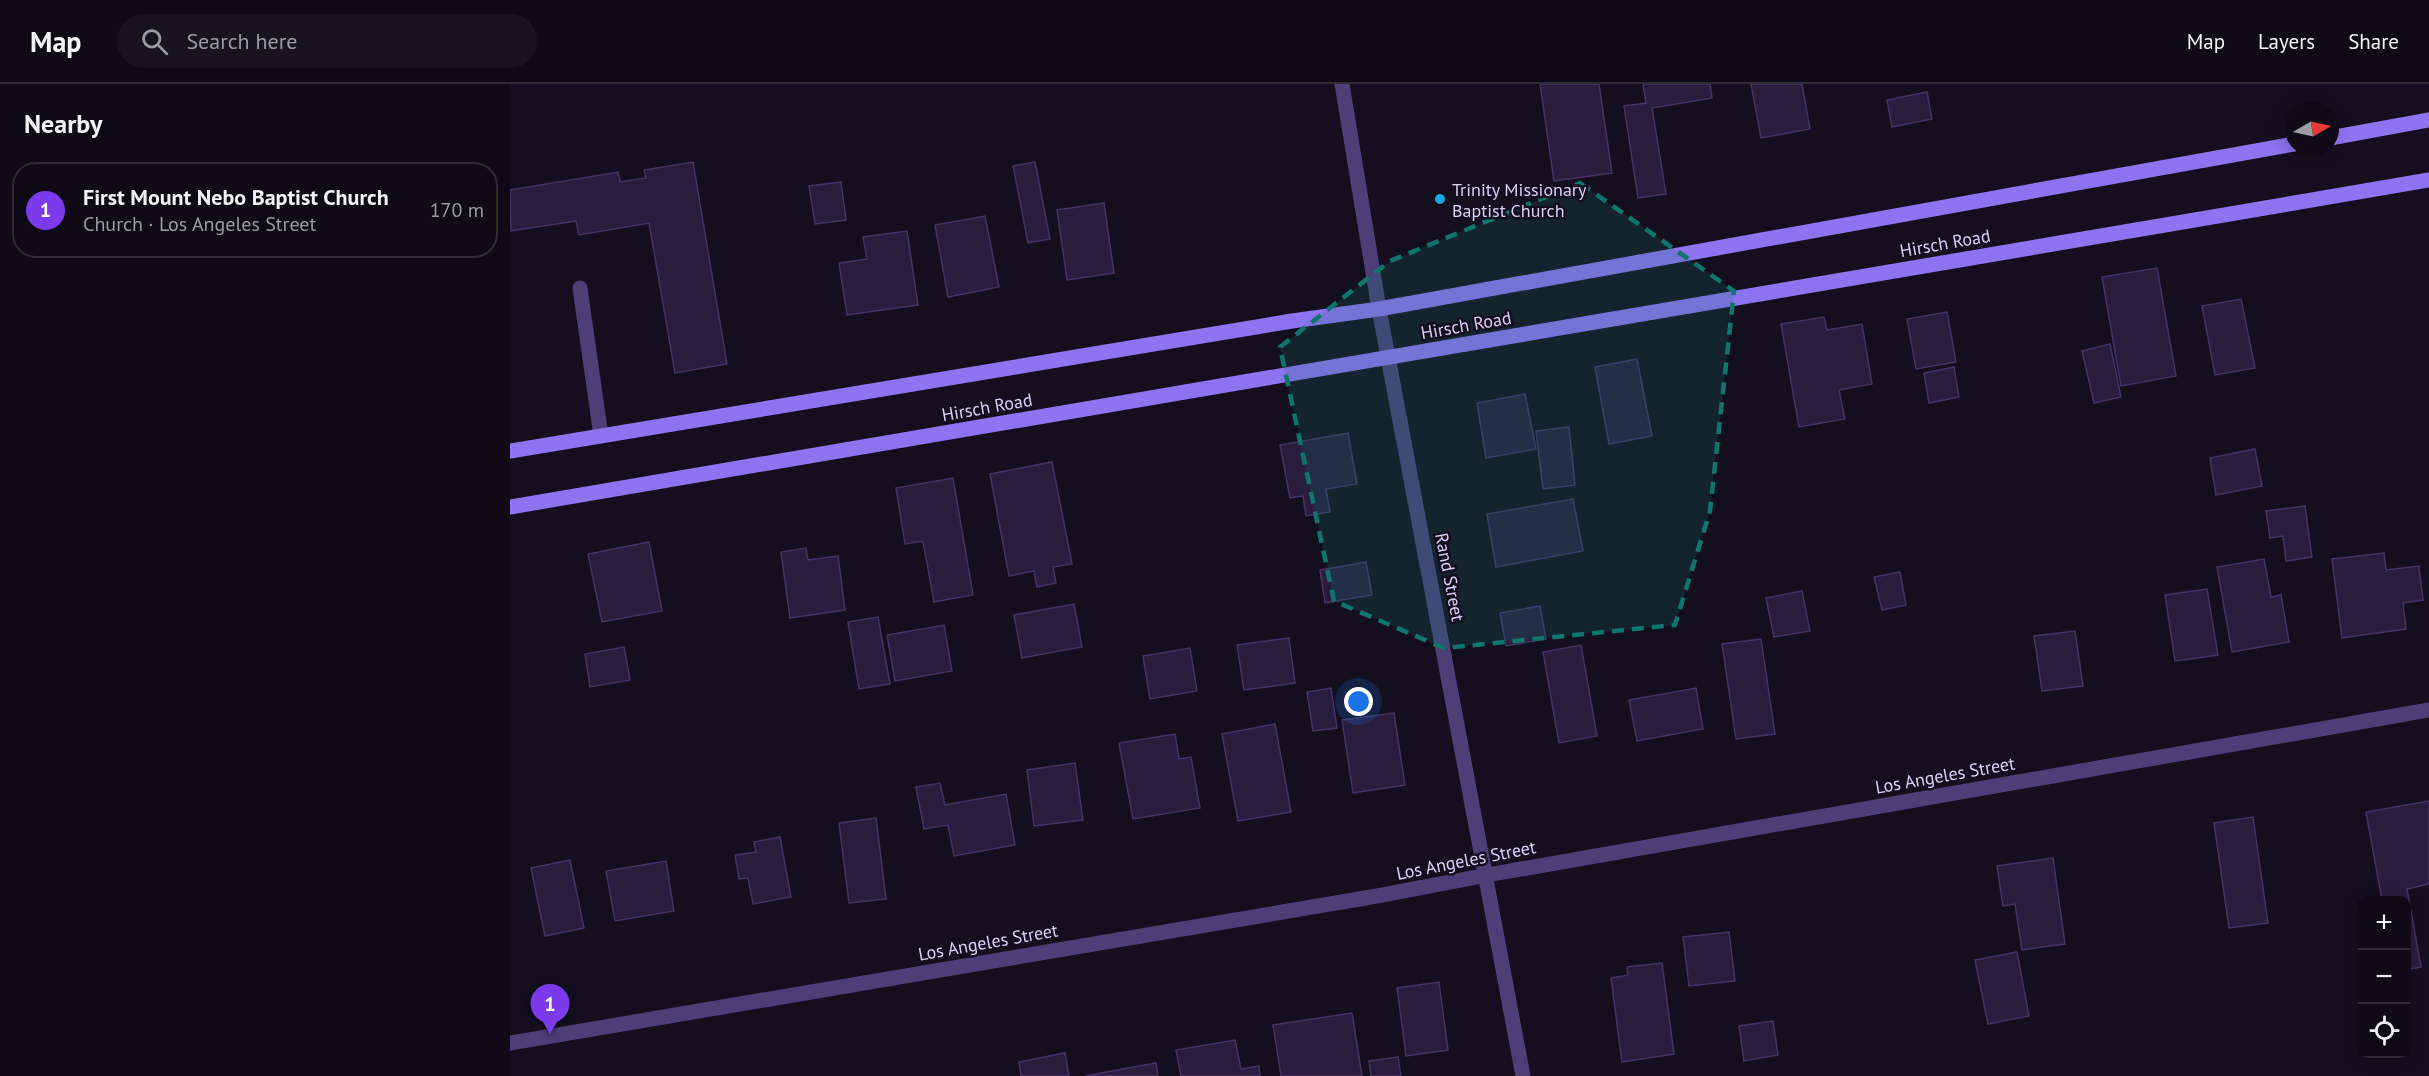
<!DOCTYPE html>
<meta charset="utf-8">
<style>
:root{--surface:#0f0b16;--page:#18141f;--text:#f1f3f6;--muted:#9b9ba1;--line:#2f2b35;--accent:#7c3aed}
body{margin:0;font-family:"PT Sans",sans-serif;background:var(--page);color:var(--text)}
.controls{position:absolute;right:18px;bottom:18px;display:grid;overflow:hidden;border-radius:12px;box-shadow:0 3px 15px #0003}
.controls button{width:54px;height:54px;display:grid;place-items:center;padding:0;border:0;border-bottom:2px solid var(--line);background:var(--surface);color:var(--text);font:30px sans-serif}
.compass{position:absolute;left:1775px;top:18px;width:54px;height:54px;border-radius:50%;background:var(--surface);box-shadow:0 3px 15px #0003;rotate:81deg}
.you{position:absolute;left:849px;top:618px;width:21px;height:21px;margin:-15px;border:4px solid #fff;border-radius:50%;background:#1a73e8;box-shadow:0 0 0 9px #1a73e833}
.badge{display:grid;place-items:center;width:39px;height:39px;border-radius:50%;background:var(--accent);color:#fff;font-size:20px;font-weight:700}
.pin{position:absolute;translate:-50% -50px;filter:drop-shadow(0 2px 3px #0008)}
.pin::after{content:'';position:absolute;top:32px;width:21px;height:18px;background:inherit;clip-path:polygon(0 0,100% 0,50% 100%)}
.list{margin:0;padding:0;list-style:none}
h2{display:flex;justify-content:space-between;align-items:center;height:78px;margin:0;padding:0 24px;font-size:26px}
h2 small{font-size:20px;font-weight:400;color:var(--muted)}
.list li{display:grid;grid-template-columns:39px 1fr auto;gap:18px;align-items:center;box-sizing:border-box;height:96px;margin:0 12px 12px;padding:0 12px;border:2px solid var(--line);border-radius:24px}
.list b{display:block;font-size:22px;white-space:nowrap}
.list p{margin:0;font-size:20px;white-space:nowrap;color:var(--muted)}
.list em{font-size:20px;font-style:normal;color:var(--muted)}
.icon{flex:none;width:33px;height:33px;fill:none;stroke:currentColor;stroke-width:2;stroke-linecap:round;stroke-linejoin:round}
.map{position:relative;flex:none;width:1919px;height:992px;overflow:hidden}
header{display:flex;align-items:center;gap:36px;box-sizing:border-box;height:84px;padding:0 30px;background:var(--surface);border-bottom:2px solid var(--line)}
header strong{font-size:28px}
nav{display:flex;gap:33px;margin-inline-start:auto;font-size:21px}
.search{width:420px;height:54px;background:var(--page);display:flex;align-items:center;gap:15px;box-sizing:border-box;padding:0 21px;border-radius:33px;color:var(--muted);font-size:22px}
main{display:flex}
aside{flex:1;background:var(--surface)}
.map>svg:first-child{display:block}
.building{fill:#291d3d;stroke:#453266;stroke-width:1.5}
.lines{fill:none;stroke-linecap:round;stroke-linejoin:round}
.service{stroke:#4b3f78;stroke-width:15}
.minor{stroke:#4b3f78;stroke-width:15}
.tertiary{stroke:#4b3f78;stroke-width:15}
.secondary{stroke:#8c73ef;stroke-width:15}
.marked{fill:#0f766e;fill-opacity:0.2;stroke:#0f766e;stroke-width:4.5;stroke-dasharray:12 8;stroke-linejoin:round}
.poi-dot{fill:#1aa8dd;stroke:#140f1e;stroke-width:2}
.labels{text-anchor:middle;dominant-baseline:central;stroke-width:5;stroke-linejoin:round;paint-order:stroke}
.poi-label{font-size:18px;fill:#ddd1fa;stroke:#140f1e;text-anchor:start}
.street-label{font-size:18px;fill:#ddd1fa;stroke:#140f1e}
</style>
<header>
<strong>Map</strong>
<div class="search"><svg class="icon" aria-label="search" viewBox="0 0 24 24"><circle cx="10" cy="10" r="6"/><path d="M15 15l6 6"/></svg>Search here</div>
<nav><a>Map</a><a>Layers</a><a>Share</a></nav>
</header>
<main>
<aside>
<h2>Nearby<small></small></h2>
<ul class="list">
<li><span class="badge">1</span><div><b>First Mount Nebo Baptist Church</b><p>Church · Los Angeles Street</p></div><em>170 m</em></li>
</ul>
</aside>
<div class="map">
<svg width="1919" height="992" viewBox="0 0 1919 992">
<rect width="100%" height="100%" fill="#140f1e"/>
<g class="building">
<path d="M 1030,0 L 1089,0 L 1102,89 L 1044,97 Z"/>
<path d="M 1133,0 L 1200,0 L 1202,14 L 1142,24 L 1156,110 L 1128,114 L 1114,22 L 1136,19 Z"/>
<path d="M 1241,0 L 1292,0 L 1300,45 L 1251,54 Z"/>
<path d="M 1417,8 L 1422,35 L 1382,43 L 1377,16 Z"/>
<path d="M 183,78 L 217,280 L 165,289 L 139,139 L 69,151 L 66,137 L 1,147 L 0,106 L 108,88 L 110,98 L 136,94 L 134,86 Z"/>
<path d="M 525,78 L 540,155 L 518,159 L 503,82 Z"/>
<path d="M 331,98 L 336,136 L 305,140 L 299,102 Z"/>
<path d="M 594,119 L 604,189 L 557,196 L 547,126 Z"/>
<path d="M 475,132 L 489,203 L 438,213 L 425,141 Z"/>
<path d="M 397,147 L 408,221 L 337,231 L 329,179 L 357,175 L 353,153 Z"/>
<path d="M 1647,184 L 1666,292 L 1611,302 L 1592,193 Z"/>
<path d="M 1731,215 L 1745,284 L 1705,291 L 1692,222 Z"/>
<path d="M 1437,228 L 1446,278 L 1406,285 L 1397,235 Z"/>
<path d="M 1314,233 L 1317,246 L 1352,240 L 1362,300 L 1329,306 L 1335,335 L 1289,343 L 1271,240 Z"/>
<path d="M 1600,260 L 1611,313 L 1584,319 L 1572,267 Z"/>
<path d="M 1127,275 L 1142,352 L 1099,360 L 1085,283 Z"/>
<path d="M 1444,283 L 1449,313 L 1419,319 L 1414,289 Z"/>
<path d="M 1015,310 L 1026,365 L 976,374 L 967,319 Z"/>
<path d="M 1059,343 L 1065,401 L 1033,405 L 1026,347 Z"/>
<path d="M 838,349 L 847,400 L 816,405 L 820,428 L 796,432 L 793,412 L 780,414 L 770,361 Z"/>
<path d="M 1745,365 L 1752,402 L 1706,411 L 1700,374 Z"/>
<path d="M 542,378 L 562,480 L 543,483 L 546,499 L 527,503 L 524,487 L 499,492 L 480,390 Z"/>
<path d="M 443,394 L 463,511 L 424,518 L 413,457 L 395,460 L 386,404 Z"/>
<path d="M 1063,415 L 1073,467 L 986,483 L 977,430 Z"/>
<path d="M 1795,422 L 1802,473 L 1776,477 L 1773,452 L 1760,454 L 1756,427 Z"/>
<path d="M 139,458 L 152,527 L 92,538 L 78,470 Z"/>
<path d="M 296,464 L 298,476 L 328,472 L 335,526 L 280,534 L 271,468 Z"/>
<path d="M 1874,469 L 1876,486 L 1909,482 L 1913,516 L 1893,519 L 1896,545 L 1832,554 L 1822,475 Z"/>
<path d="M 1754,475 L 1761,513 L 1771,511 L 1779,558 L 1722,568 L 1707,483 Z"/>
<path d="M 856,478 L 862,511 L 815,519 L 810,486 Z"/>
<path d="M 1390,488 L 1396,521 L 1372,526 L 1364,493 Z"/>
<path d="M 1697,505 L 1708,571 L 1665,577 L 1655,511 Z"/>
<path d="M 1292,507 L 1300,547 L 1264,553 L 1256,514 Z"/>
<path d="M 564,520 L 572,563 L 512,574 L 504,531 Z"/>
<path d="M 1030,522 L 1036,555 L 996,562 L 990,529 Z"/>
<path d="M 368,533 L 380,600 L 349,605 L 338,538 Z"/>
<path d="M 434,541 L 442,587 L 385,597 L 377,551 Z"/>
<path d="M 1565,547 L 1573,602 L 1532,607 L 1524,552 Z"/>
<path d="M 779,554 L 785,599 L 734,606 L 727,561 Z"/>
<path d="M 1251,555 L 1265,650 L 1226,655 L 1212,560 Z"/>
<path d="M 1071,561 L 1087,652 L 1049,659 L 1033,568 Z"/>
<path d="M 114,563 L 120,596 L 80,603 L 75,570 Z"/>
<path d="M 680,564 L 687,607 L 640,615 L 633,572 Z"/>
<path d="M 821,604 L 827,644 L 803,647 L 797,608 Z"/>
<path d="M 1186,604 L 1193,645 L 1127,657 L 1119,616 Z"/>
<path d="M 884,629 L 895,701 L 843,709 L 832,636 Z"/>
<path d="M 765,640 L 781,728 L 728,737 L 712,650 Z"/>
<path d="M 665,650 L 669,675 L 681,673 L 690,724 L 623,735 L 609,659 Z"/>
<path d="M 565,679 L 573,736 L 524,742 L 517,686 Z"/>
<path d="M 430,699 L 435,721 L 496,710 L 505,761 L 444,772 L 438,741 L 414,745 L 406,703 Z"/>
<path d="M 1919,717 L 1919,800 L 1897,805 L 1911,883 L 1896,886 L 1896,816 L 1872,816 L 1856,728 Z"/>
<path d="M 1743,733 L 1758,839 L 1719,844 L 1704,739 Z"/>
<path d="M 366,734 L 376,815 L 339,819 L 329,739 Z"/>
<path d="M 270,753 L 281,813 L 243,820 L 238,794 L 229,795 L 225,771 L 246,768 L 244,758 Z"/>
<path d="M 1543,774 L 1555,860 L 1512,866 L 1505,820 L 1493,822 L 1487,782 Z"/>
<path d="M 60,776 L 74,844 L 35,852 L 21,784 Z"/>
<path d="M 156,777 L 164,827 L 105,837 L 96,787 Z"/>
<path d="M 1219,848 L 1225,897 L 1179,902 L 1173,853 Z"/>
<path d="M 1507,868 L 1519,932 L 1478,940 L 1465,876 Z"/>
<path d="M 1152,879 L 1164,970 L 1112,978 L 1101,894 L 1118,891 L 1117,883 Z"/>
<path d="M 929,898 L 938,966 L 896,972 L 887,904 Z"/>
<path d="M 842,929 L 852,992 L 771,992 L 763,941 Z"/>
<path d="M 1263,937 L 1268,971 L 1234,977 L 1229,942 Z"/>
<path d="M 725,956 L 731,985 L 749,982 L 750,992 L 671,992 L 666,966 Z"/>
<path d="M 555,969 L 559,992 L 511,992 L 509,978 Z"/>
<path d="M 888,973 L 891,992 L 861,992 L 859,977 Z"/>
<path d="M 646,979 L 648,992 L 575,992 Z"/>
</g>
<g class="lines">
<path class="service" d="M 70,204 L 91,352"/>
<g class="minor">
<path d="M 832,0 L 869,225"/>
<path d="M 0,959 L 867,812 L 977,791 L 1919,626"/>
</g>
<path class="tertiary" d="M 869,225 L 1013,992"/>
<g class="secondary">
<path d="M 1820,54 L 1919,36"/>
<path d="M 0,367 L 782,237 L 869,225 L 1784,60"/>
<path d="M 0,423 L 1919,96"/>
</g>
</g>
<path class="marked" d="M 1070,99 L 1224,207 L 1200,427 L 1165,541 L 934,564 L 824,517 L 770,263 L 880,177 Z"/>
<circle class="poi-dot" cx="930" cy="115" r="6"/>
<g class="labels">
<g class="poi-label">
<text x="942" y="105">Trinity Missionary<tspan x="942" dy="21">Baptist Church</tspan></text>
</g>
<g class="street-label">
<text transform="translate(1435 159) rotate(-10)">Hirsch Road</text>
<text transform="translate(956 241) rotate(-10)">Hirsch Road</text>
<text transform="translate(477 323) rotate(-10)">Hirsch Road</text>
<text transform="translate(940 493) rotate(79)">Rand Street</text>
<text transform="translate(1435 691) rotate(-10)">Los Angeles Street</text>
<text transform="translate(956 776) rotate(-11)">Los Angeles Street</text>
<text transform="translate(478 858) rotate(-10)">Los Angeles Street</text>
</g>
</g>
</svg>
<div class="controls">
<button>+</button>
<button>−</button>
<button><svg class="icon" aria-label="locate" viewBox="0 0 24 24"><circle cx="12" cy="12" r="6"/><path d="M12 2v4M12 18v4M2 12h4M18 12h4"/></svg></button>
</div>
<svg class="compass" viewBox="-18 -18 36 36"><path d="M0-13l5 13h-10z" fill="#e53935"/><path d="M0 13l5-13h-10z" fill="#9b9ba1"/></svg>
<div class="you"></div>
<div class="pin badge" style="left:40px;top:950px">1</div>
</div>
</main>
